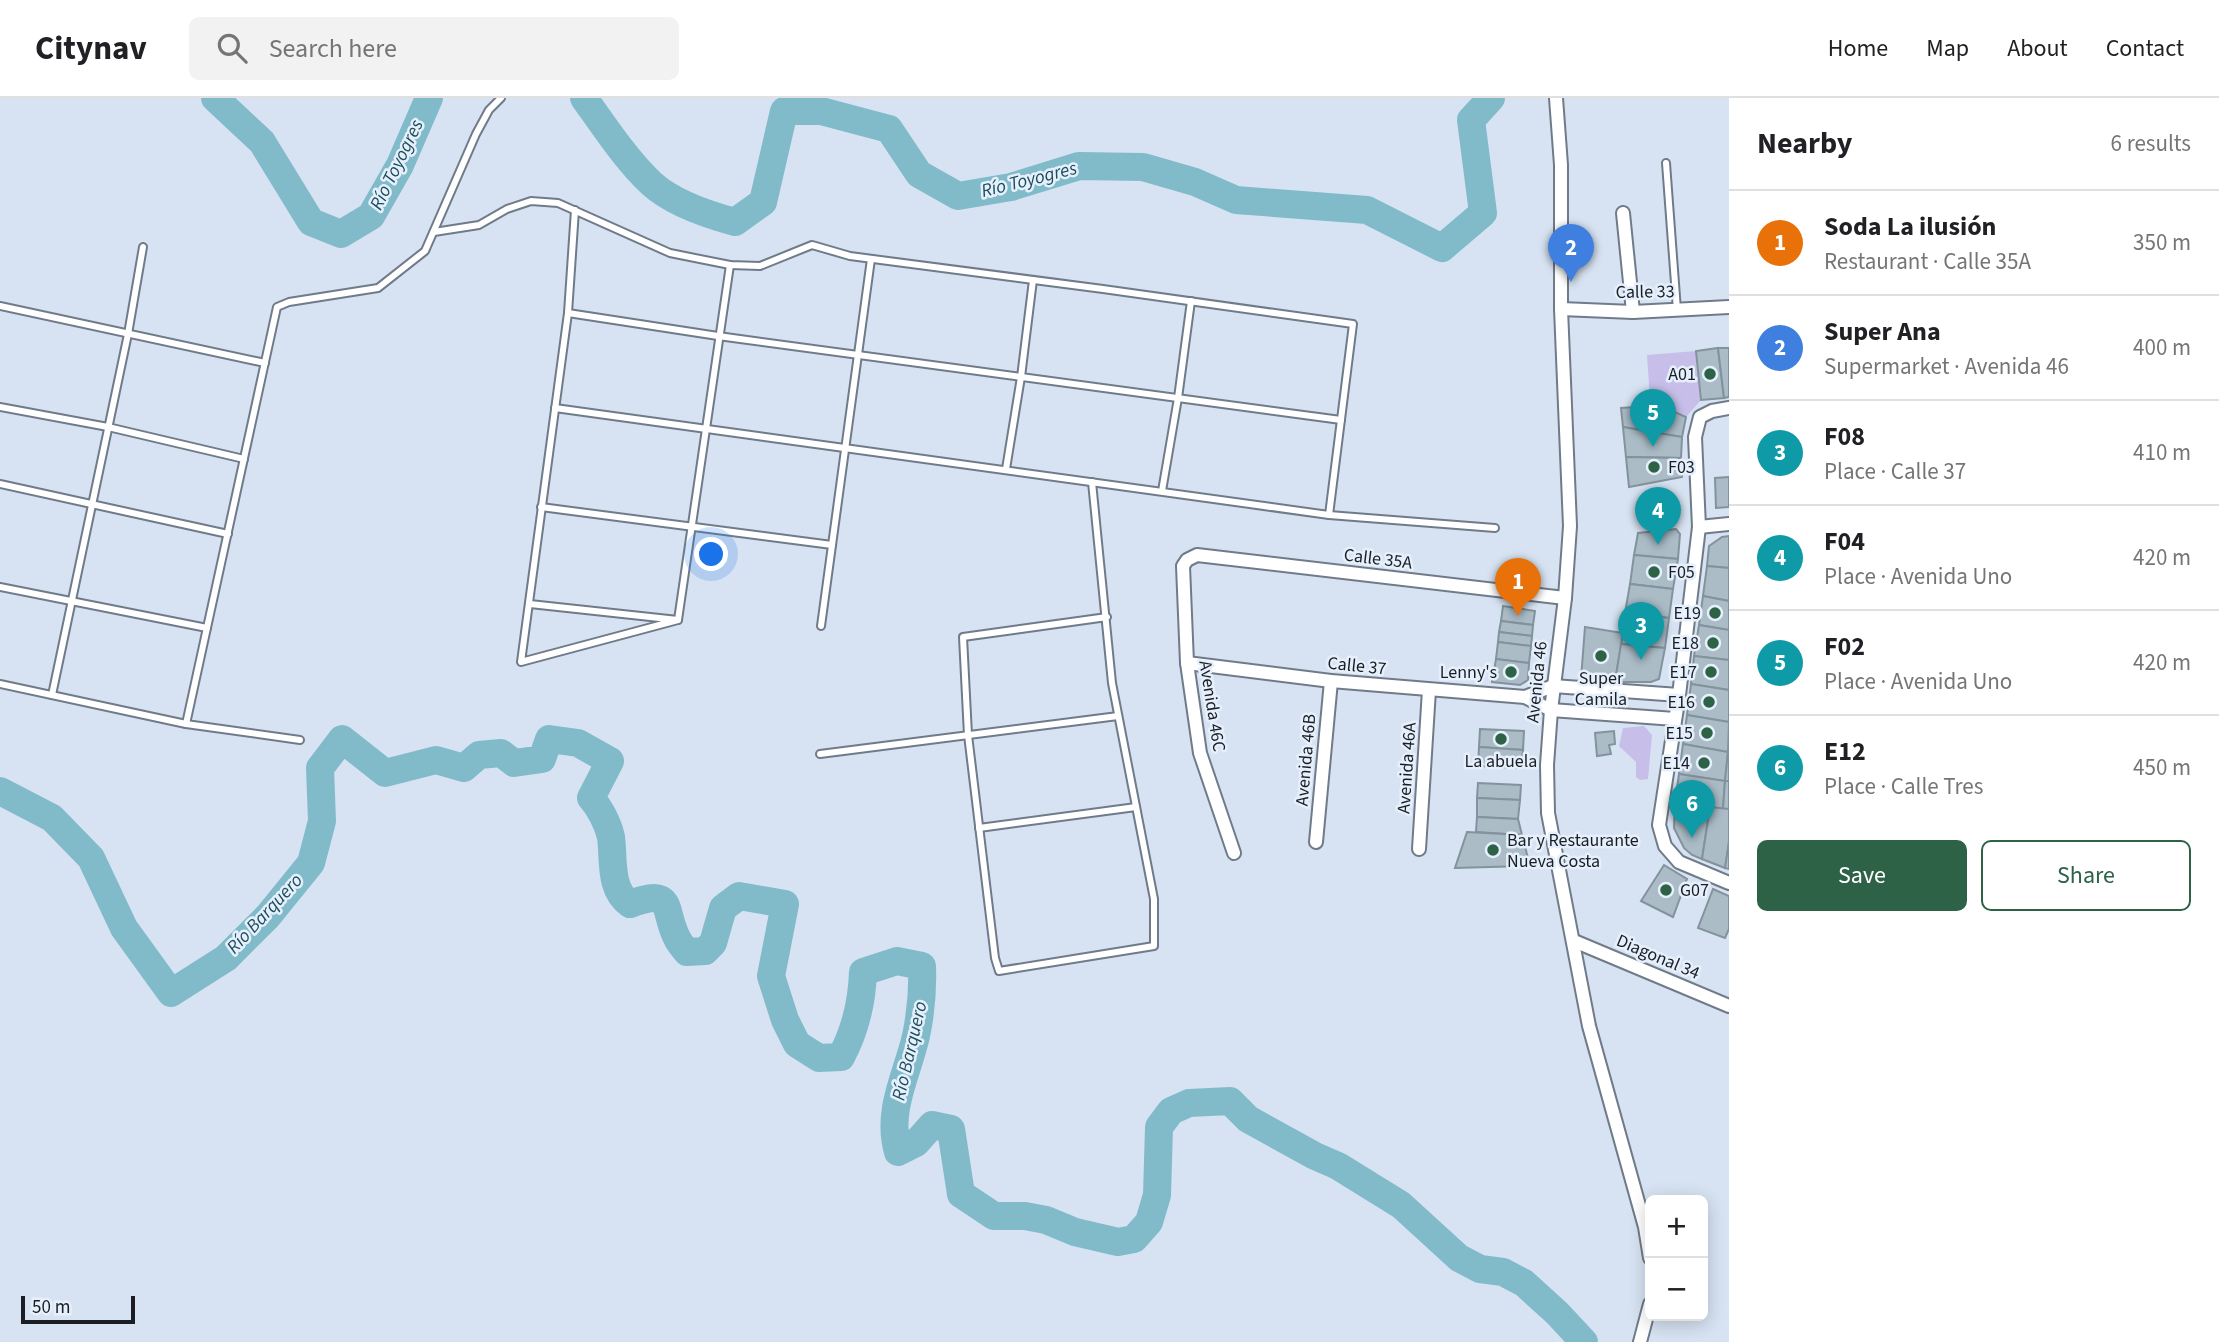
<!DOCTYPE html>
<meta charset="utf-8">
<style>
:root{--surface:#fff;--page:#f2f2f2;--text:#202124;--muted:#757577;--line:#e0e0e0;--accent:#2d6247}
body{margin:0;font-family:"Source Sans 3",sans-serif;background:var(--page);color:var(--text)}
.controls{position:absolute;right:21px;bottom:21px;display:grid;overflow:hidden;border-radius:10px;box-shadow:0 4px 18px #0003}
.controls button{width:63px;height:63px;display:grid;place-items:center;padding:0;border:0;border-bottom:2px solid var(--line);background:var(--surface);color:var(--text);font:35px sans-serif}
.scale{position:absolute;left:21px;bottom:18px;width:114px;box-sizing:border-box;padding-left:7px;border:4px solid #1a1e24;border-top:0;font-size:19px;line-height:24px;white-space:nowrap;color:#1a1e24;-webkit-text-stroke:5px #e6f0fc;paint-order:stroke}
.you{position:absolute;left:712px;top:457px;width:24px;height:24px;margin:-18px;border:5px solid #fff;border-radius:50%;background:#1a73e8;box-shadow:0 0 0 10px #1a73e833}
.badge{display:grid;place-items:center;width:46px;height:46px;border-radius:50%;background:var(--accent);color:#fff;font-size:23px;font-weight:700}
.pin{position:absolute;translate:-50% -58px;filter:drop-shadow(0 2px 4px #0008)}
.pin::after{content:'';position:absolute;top:37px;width:24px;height:21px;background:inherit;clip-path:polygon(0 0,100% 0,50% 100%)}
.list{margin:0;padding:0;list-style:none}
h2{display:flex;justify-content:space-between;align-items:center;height:91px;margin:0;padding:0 28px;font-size:30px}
h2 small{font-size:23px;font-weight:400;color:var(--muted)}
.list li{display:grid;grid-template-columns:46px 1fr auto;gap:21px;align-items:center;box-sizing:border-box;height:105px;padding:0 28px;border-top:2px solid var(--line)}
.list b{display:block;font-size:26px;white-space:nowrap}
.list p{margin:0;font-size:23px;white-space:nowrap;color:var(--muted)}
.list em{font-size:23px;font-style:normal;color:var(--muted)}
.actions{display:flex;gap:14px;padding:21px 28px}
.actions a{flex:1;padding:16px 0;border:2px solid var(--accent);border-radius:10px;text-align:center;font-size:24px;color:var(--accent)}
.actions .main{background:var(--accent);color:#fff}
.icon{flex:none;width:38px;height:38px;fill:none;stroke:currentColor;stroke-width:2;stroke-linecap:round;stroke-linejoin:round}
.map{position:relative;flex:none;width:1729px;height:1244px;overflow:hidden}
header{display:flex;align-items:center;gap:42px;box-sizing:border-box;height:98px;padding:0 35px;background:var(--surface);border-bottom:2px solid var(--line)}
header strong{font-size:33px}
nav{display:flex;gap:38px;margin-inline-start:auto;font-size:24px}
.search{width:490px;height:63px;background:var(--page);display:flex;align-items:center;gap:18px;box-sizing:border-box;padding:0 24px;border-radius:10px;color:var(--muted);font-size:26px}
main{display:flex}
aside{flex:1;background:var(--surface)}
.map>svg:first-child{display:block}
.green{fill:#c7bfea}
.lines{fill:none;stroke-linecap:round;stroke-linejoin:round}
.river{stroke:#81bbca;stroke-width:28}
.building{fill:#abbcc7;stroke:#82939d;stroke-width:2}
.lane-casing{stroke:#707b89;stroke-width:10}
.street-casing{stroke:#707b89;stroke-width:16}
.lane{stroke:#fff;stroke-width:6}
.street{stroke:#fff;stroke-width:12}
.poi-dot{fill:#2d6247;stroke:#e6f0fc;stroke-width:2.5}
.labels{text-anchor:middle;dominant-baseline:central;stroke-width:5;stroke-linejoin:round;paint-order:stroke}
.street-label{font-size:18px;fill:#1a1e24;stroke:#e6f0fc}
.poi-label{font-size:18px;fill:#1a1e24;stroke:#e6f0fc;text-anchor:end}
.water-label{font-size:19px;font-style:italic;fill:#1c4d5a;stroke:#e6f0fc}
</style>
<header>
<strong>Citynav</strong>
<div class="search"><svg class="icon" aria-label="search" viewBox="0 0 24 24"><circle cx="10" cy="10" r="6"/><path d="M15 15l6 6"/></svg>Search here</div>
<nav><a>Home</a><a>Map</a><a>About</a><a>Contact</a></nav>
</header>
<main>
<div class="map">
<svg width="1729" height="1244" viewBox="0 0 1729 1244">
<rect width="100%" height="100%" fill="#d7e3f2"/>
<g class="green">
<path d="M 1696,253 L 1701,302 L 1686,319 L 1650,303 L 1647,257 Z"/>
<path d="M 1644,628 L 1652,637 L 1648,681 L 1640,682 L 1636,679 L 1636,664 L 1619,648 L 1623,630 Z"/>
</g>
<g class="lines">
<g class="river">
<path d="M 215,0 L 262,44 L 311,124 L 341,136 L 371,118 L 400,67 L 429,0"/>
<path d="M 584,0 C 604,28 627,63 652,86 C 673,105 709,117 735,124 L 763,104 L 784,13 L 821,13 L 889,31 L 919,76 L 958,98 L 1011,89 L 1079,68 L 1143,69 L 1195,84 L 1236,102 L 1367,112 L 1442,150 L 1483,115 L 1471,22 L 1491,0"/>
<path d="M 0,693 L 52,720 L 91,760 L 124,830 L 171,895 L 226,860 L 268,818 L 311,765 L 322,723 L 320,670 L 342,641 L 385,675 L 436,662 L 464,670 L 479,657 L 501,655 L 514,665 L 542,661 L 549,641 L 578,645 L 610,663 L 591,700 C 600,710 608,726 611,739 C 614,762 609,791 630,806 C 676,789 662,811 677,840 C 679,845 684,850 687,854 L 705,853 L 713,845 L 723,810 L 739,798 L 785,806 L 771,878 L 785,922 L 797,946 L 819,960 L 841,959 C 855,933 862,904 863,874 L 897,863 L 922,868 C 923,892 921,914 916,938 C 907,977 886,1013 898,1054 L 916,1045 L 932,1027 L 951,1031 L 961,1096 L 994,1118 L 1025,1118 L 1046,1122 L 1075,1134 L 1118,1144 L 1134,1141 L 1149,1124 L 1157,1097 L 1159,1029 L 1171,1013 L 1189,1005 L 1230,1003 L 1248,1021 L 1315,1058 L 1338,1068 L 1401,1107 L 1459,1160 L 1480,1171 L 1503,1174 L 1524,1185 L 1557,1215 L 1584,1244"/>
</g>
</g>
<g class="building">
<path d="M 1718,250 L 1724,300 L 1701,302 L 1696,253 Z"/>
<path d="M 1718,250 L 1729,250 L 1729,299 L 1724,300 Z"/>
<path d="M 1650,303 L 1686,319 L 1682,339 L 1623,329 L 1621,310 L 1650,308 Z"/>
<path d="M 1623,329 L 1682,339 L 1681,360 L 1626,359 Z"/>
<path d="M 1626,359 L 1681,360 L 1682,379 L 1629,389 Z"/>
<path d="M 1729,379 L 1729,409 L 1716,410 L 1715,380 Z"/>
<path d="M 1676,431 L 1680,436 L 1678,461 L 1634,457 L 1638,435 Z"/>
<path d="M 1729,438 L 1729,470 L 1707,468 L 1709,448 L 1722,439 Z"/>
<path d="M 1634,457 L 1678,461 L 1673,491 L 1630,486 Z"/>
<path d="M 1707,468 L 1729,470 L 1729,503 L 1703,498 Z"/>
<path d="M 1630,486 L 1673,491 L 1669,520 L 1625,515 Z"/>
<path d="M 1703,498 L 1729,503 L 1729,532 L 1699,527 Z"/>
<path d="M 1503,508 L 1535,513 L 1533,527 L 1501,523 Z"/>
<path d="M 1625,515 L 1669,520 L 1665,550 L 1621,546 Z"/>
<path d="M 1501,523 L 1533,527 L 1532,538 L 1499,534 Z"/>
<path d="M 1699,527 L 1729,532 L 1729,562 L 1694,558 Z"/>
<path d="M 1585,529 L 1623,535 L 1615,584 L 1581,581 Z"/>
<path d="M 1499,534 L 1532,538 L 1531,548 L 1498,544 Z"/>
<path d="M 1498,544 L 1531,548 L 1529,565 L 1496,561 Z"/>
<path d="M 1621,546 L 1665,550 L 1659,581 L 1651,584 L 1615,584 Z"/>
<path d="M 1694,558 L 1729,562 L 1729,592 L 1691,586 Z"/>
<path d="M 1496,561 L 1529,565 L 1528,582 L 1520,587 L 1492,584 Z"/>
<path d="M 1691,586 L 1729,592 L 1729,624 L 1687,617 Z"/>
<path d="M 1604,594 L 1617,596 L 1615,614 L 1602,613 Z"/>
<path d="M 1687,617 L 1729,624 L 1728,654 L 1683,646 Z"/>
<path d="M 1480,631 L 1524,633 L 1523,652 L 1479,649 Z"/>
<path d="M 1614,633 L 1615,646 L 1609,647 L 1611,656 L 1597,658 L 1595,635 Z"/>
<path d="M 1683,646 L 1728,654 L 1725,683 L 1679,676 Z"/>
<path d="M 1479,649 L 1523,652 L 1521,670 L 1478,668 Z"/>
<path d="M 1728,654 L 1729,654 L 1729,683 L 1725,683 Z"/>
<path d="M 1679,676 L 1725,683 L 1723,711 L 1675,704 Z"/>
<path d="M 1725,683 L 1729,683 L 1729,711 L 1723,711 Z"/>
<path d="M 1478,685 L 1521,687 L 1520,702 L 1477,700 Z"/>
<path d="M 1477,700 L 1520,702 L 1518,721 L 1477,719 Z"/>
<path d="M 1675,704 L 1710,709 L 1702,761 L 1692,757 L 1684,750 L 1674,730 Z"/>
<path d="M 1710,709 L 1729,711 L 1729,744 L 1725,770 L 1702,761 Z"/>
<path d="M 1477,719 L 1518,721 L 1522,737 L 1476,734 Z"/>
<path d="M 1467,734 L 1522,737 L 1530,768 L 1455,770 Z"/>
<path d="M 1729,744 L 1729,771 L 1725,770 Z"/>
<path d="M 1664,767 L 1687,781 L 1673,819 L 1641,803 Z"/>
<path d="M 1713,791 L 1729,798 L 1729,831 L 1725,840 L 1698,830 Z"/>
</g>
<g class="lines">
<defs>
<g id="lane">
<path d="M 1666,65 L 1677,212"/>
<path d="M 434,134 L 479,127 L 507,111 L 531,103 L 558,105 L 670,155 L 730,167 L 760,168 L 812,147 L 850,158 L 1103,191 L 1353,226 L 1329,417"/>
<path d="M 0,208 L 265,265"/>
<path d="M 568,215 L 718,238 L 1341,322"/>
<path d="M 0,309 L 108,329 L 244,361"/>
<path d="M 555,310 L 1329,417 L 1495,430"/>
<path d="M 1006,371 L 1021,279 L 1033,182"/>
<path d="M 1092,384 L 1112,585 L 1154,801 L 1154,848 L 999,873 L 995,860 L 968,637 L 963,539 L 1107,519"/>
<path d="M 0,386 L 228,436"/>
<path d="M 1162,393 L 1178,300 L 1191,203"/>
<path d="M 541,409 L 832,447"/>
<path d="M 0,489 L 207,530"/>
<path d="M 530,506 L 678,522 L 521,564 L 568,215 L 575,112"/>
<path d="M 678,522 L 730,167"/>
<path d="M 821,528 L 871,161"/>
<path d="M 0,586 L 186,626"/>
<path d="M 52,597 L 128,236 L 143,149"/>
<path d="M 300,642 L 186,626 L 277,209 L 289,204 L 378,190 L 425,153 L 476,36 L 489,12 L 501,0"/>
<path d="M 820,656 L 1118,618"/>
<path d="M 979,730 L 1136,709"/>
</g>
<g id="street">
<path d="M 1556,0 L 1561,67 L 1561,211 L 1570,428 L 1565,500 L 1551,612 L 1547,667 L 1548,715 L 1589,928 L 1645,1129 L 1650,1160"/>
<path d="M 1623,115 L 1633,214"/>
<path d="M 1561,211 L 1633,214 L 1729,209"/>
<path d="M 1729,310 L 1712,313 L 1700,319 L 1695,339 L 1699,429 L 1679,597 L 1659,727 L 1665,748 L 1679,764 L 1729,785"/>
<path d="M 1699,429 L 1729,426"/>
<path d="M 1187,565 L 1331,583 L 1525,599 L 1551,612 L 1675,621"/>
<path d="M 1525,599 L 1553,588 L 1679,597"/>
<path d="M 1316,744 L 1331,583"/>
<path d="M 1419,751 L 1429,592"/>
<path d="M 1234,755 L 1200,655 L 1187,565 L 1183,468 L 1187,462 L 1197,457 L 1565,500"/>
<path d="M 1574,843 L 1729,908"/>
<path d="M 1640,1244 L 1650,1206"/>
</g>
</defs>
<use href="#lane" class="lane-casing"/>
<use href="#street" class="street-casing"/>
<use href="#lane" class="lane"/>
<use href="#street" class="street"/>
</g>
<g class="poi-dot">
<circle cx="1710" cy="276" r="7"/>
<circle cx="1654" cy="369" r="7"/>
<circle cx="1654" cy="474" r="7"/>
<circle cx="1715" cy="515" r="7"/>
<circle cx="1713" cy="545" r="7"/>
<circle cx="1601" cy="558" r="7"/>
<circle cx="1511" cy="574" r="7"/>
<circle cx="1711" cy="574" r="7"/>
<circle cx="1709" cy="604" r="7"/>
<circle cx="1707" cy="635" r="7"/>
<circle cx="1501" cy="641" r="7"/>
<circle cx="1704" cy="665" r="7"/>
<circle cx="1493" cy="752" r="7"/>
<circle cx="1666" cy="792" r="7"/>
</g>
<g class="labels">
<g class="street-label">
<text transform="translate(1645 194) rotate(-1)">Calle 33</text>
<text transform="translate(1378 461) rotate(7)">Calle 35A</text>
<text transform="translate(1357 568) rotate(6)">Calle 37</text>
<text transform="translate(1537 584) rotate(-84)">Avenida 46</text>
<text transform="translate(1212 608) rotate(81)">Avenida 46C</text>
<text transform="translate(1306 662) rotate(-85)">Avenida 46B</text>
<text transform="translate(1407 670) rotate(-86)">Avenida 46A</text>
<text transform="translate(1658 859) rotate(23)">Diagonal 34</text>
</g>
<g class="poi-label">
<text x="1696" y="276">A01</text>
<text x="1668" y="369" text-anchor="start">F03</text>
<text x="1668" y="474" text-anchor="start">F05</text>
<text x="1701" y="515">E19</text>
<text x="1699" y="545">E18</text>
<text x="1497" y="574">Lenny's</text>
<text x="1697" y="574">E17</text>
<text x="1601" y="580" text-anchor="middle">Super<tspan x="1601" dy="21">Camila</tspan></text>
<text x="1695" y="604">E16</text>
<text x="1693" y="635">E15</text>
<text x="1501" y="663" text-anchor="middle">La abuela</text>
<text x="1690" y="665">E14</text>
<text x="1507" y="742" text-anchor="start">Bar y Restaurante<tspan x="1507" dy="21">Nueva Costa</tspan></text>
<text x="1680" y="792" text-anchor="start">G07</text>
</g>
<g class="water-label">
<text transform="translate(397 67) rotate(-64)">Río Toyogres</text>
<text transform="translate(1029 82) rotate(-14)">Río Toyogres</text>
<text transform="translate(265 816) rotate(-47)">Río Barquero</text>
<text transform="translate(910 953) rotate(-77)">Río Barquero</text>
</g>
</g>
</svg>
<div class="controls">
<button>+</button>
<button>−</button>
</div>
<div class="scale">50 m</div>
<div class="you"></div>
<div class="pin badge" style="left:1518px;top:518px;background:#e8710a">1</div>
<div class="pin badge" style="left:1571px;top:184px;background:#3f7fe0">2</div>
<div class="pin badge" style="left:1641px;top:562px;background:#0f9aa8">3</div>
<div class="pin badge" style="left:1658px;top:447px;background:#0f9aa8">4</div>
<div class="pin badge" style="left:1653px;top:349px;background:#0f9aa8">5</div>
<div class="pin badge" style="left:1692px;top:740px;background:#0f9aa8">6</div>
</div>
<aside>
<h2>Nearby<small>6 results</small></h2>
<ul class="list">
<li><span class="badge" style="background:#e8710a">1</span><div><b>Soda La ilusión</b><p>Restaurant · Calle 35A</p></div><em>350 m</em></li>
<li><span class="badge" style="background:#3f7fe0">2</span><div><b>Super Ana</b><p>Supermarket · Avenida 46</p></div><em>400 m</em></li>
<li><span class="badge" style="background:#0f9aa8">3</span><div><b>F08</b><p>Place · Calle 37</p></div><em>410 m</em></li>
<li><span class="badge" style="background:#0f9aa8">4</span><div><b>F04</b><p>Place · Avenida Uno</p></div><em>420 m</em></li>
<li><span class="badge" style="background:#0f9aa8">5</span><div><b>F02</b><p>Place · Avenida Uno</p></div><em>420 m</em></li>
<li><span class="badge" style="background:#0f9aa8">6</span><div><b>E12</b><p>Place · Calle Tres</p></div><em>450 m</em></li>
</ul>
<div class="actions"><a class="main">Save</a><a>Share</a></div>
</aside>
</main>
